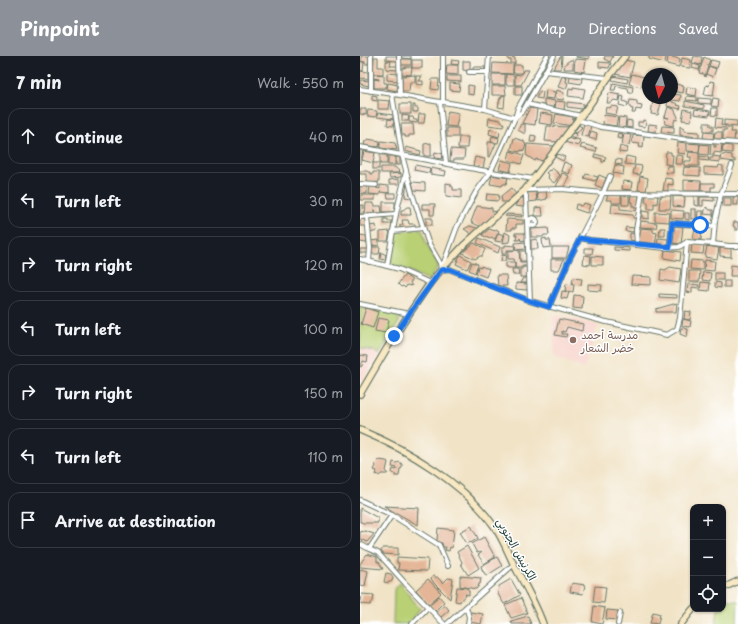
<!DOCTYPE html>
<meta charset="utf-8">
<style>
:root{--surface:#171b24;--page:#20242c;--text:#f1f3f6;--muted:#9ea1a6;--line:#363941;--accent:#8c9099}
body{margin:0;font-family:"Playpen Sans","Playpen Sans Arabic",sans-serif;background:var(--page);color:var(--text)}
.controls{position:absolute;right:12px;bottom:12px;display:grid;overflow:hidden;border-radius:8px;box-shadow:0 1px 3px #0004}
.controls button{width:36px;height:36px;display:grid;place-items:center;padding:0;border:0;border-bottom:1px solid var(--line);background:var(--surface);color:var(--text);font:20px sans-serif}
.compass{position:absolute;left:282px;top:12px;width:36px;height:36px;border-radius:50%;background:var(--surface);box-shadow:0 1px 3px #0004;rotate:186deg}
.stop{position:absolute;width:12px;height:12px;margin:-9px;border:3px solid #1a73e8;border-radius:50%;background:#fff}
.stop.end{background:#1a73e8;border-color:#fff;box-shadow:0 1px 4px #0008}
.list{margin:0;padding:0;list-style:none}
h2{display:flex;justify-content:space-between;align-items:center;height:52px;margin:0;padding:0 16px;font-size:17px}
h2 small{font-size:13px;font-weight:400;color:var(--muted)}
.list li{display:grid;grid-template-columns:26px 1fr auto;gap:12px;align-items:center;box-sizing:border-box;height:56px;margin:0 8px 8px;padding:0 8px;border:1px solid var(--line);border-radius:12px}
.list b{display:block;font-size:15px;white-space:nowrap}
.list em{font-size:13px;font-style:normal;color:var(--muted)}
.icon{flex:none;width:22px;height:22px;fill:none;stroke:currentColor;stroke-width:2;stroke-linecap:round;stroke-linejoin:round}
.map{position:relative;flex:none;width:378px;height:568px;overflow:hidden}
header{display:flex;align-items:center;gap:24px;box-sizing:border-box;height:56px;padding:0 20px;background:var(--accent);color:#fff}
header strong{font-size:19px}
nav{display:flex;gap:22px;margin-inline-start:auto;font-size:14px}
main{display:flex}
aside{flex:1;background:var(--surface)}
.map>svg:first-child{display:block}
.built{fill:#f7d1c7}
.green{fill:#b9d074;stroke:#6c8654}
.building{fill:#e4b597}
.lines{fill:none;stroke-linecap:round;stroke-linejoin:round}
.street-casing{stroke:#687767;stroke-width:6}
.secondary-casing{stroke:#687767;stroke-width:8}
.street{stroke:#fff;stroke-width:4}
.secondary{stroke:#f8e8c3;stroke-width:5.5}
.route{stroke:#1a73e8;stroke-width:5}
.education-dot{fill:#8d6e63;stroke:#fff;stroke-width:1.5}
.labels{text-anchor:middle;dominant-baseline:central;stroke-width:3;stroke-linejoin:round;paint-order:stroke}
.education-label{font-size:11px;fill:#785e54;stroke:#fff;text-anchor:start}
.street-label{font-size:11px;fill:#1f3d34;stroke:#fff}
</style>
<header>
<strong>Pinpoint</strong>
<nav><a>Map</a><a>Directions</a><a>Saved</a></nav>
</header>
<main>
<aside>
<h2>7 min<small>Walk · 550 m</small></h2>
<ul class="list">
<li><svg class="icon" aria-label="ahead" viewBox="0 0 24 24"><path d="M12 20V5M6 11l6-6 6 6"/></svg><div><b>Continue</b></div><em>40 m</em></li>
<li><svg class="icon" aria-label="left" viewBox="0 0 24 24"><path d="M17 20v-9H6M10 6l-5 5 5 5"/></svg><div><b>Turn left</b></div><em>30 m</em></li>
<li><svg class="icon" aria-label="right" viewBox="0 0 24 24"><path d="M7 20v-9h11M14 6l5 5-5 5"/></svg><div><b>Turn right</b></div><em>120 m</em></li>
<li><svg class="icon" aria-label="left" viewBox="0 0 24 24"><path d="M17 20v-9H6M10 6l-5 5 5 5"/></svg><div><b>Turn left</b></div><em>100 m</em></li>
<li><svg class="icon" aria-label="right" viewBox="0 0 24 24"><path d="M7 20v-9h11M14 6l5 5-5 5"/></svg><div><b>Turn right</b></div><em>150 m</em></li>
<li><svg class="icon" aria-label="left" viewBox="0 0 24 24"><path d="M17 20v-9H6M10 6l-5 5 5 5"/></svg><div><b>Turn left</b></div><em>110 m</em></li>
<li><svg class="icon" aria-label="arrive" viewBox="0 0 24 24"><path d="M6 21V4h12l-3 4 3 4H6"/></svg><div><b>Arrive at destination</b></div></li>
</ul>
</aside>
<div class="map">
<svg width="378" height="568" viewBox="0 0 378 568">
<rect width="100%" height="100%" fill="#fff"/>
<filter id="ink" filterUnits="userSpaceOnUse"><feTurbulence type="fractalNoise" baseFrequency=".025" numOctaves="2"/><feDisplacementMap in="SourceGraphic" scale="8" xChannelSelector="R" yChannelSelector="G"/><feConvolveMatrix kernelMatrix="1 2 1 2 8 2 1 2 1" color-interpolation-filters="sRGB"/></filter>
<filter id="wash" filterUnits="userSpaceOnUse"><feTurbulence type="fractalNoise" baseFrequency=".012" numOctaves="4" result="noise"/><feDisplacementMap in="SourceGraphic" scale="16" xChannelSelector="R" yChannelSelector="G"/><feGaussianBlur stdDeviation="0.9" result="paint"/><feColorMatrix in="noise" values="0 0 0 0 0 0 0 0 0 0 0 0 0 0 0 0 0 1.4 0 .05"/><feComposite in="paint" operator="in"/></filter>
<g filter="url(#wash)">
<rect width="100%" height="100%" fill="#f1e3c6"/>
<g class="built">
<path d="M 196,259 L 238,269 L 224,313 L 194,300 L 193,261 Z"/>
<path d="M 0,292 L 14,295 L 19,299 L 0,328 Z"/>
</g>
<g class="green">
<path d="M 61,173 L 63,176 L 66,187 L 78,209 L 78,211 L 69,224 L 48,214 L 35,210 L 30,206 L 30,204 L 35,176 Z"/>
<path d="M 0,251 L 32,257 L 39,261 L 39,266 L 19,299 L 14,295 L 0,292 Z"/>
<path d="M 40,527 L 60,553 L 48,568 L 33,568 L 34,534 Z"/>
<path d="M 363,543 L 378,545 L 377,568 L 356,568 L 358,553 L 363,553 Z"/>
</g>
<g id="blocks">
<g class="building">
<path d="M 1,0 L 9,0 L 8,8 L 5,8 L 5,6 L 1,5 Z"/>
<path d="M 26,0 L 37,0 L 36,5 L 26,4 Z"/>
<path d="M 41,0 L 51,0 L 51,3 L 41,2 Z"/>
<path d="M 148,0 L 155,2 L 155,8 L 153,7 L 153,18 L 132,17 L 133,7 L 151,8 L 151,4 L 148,4 Z"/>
<path d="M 201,0 L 202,0 L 201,13 L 193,13 Z"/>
<path d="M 216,0 L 229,0 L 229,3 L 216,1 Z"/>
<path d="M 245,0 L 253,0 L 250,6 L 244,3 Z"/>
<path d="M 289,0 L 306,0 L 305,7 L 289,3 Z"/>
<path d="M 308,0 L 320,3 L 319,11 L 307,8 Z"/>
<path d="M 334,0 L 342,1 L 341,9 L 332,7 Z"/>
<path d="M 14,1 L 18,1 L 18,11 L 23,11 L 23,18 L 13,18 Z"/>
<path d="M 344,1 L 350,4 L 348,9 L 346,9 L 348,10 L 345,21 L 344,18 L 339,17 Z"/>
<path d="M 322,2 L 331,4 L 330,12 L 321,11 Z"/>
<rect x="41" y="3" width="10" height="6"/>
<path d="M 215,3 L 226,4 L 224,16 L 214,14 Z"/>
<rect x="52" y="4" width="10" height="8"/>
<path d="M 92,4 L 99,5 L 98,9 L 91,8 Z"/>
<path d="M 210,4 L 213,4 L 213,13 L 204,13 L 205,8 Z"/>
<path d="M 265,4 L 274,6 L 270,21 L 255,18 Z"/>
<path d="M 351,4 L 359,6 L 357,12 L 349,10 Z"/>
<path d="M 26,5 L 31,5 L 30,10 L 38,10 L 38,14 L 26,13 Z"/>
<path d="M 103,5 L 110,5 L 110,15 L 103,14 Z"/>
<path d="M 0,6 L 4,6 L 3,15 L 0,15 Z"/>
<path d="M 239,6 L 251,7 L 249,12 L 239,11 Z"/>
<path d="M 333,8 L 340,10 L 339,14 L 332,12 Z"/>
<path d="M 87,9 L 98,9 L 98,19 L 86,18 Z"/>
<path d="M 154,9 L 162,9 L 162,17 L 153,17 Z"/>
<path d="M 349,10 L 356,13 L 353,21 L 346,18 Z"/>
<path d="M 45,11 L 52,11 L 51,19 L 41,18 L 42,12 L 45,12 Z"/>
<rect x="113" y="11" width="12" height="3"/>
<path d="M 164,14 L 169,14 L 161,29 L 155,29 L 155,18 L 160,19 L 163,17 Z"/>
<path d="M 0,15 L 8,16 L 8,23 L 0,22 Z"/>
<path d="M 27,17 L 38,18 L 37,25 L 27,24 Z"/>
<path d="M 14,18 L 24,19 L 24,27 L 27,27 L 27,31 L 25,31 L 25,32 L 14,32 L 14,23 L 19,24 L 19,23 L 13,22 Z"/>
<rect x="132" y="18" width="13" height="11"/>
<path d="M 146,18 L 154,19 L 154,29 L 146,29 Z"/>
<path d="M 272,18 L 284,21 L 281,31 L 269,28 Z"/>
<path d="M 55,19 L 55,26 L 50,26 L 49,35 L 42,35 L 42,20 Z"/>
<path d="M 56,20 L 62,20 L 59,25 L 63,25 L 63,29 L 56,28 Z"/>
<path d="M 87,20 L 101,20 L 101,26 L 87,25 Z"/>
<path d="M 202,20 L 207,21 L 206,26 L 208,27 L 206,33 L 198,31 Z"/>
<path d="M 210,20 L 222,22 L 221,28 L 209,26 Z"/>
<path d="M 253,20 L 268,23 L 267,27 L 252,24 Z"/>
<path d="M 72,23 L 79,23 L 78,34 L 71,33 Z"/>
<path d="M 0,24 L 10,25 L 9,30 L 0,28 Z"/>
<path d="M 350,25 L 355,26 L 353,40 L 344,39 L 346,29 L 349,30 Z"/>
<path d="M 28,27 L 38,29 L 37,35 L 27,33 Z"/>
<path d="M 90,27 L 100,28 L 99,35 L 90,34 Z"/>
<path d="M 253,27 L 273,31 L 272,37 L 269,37 L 268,32 L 256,30 L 255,34 L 251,34 Z"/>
<path d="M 312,27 L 324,30 L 323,37 L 312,35 Z"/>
<path d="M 108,29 L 114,30 L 113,39 L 108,38 Z"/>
<path d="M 132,30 L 145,30 L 146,39 L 132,39 Z"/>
<rect x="155" y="30" width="7" height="9"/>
<path d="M 213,31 L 225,33 L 223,42 L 208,40 L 209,32 L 213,33 Z"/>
<path d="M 327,31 L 337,32 L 336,40 L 326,38 Z"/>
<path d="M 186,34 L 195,36 L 194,43 L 185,42 Z"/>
<path d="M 197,34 L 204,37 L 203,44 L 196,43 Z"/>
<path d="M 180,35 L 183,36 L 182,43 L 176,42 Z"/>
<path d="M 249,37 L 260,39 L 259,45 L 254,44 L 251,47 L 247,47 Z"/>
<path d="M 312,38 L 321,39 L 320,45 L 305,43 L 305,42 L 312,42 Z"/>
<path d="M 12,39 L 17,40 L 17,45 L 12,44 Z"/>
<path d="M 142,39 L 145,39 L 144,52 L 138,51 L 140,42 L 142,41 Z"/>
<path d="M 261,40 L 264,41 L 263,45 L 268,47 L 267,51 L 259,49 Z"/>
<path d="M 327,40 L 337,41 L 337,45 L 326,44 Z"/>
<path d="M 338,42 L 351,43 L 351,48 L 338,47 Z"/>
<path d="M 353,42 L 359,43 L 358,51 L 351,50 Z"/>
<path d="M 184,43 L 195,45 L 194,52 L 184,50 Z"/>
<path d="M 18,44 L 30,45 L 29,53 L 18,53 Z"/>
<path d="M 270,44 L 277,45 L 277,49 L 282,50 L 281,54 L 276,53 L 275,57 L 272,57 L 273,53 L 270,52 L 270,50 L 269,49 Z"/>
<path d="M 308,44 L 312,45 L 312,46 L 318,48 L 317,49 L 321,50 L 320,53 L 307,50 Z"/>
<path d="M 196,45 L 205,46 L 204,54 L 195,53 Z"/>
<path d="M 293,45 L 301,47 L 298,59 L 291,58 Z"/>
<path d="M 325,45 L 344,49 L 344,53 L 325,50 Z"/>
<path d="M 207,46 L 224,48 L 222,53 L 207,51 Z"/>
<rect x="40" y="48" width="11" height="10"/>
<path d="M 53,49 L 55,49 L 55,52 L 58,52 L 58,56 L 53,56 Z"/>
<path d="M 251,50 L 258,51 L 256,59 L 245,57 L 246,51 L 250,52 Z"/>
<path d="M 308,51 L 314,53 L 318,61 L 317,64 L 315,63 L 313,70 L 305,68 L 304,61 L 309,62 L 305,61 Z"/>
<path d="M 170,52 L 177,53 L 175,69 L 162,67 Z"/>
<path d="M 352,52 L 357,52 L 357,60 L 351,59 Z"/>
<path d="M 0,53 L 6,53 L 6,59 L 0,58 Z"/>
<path d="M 324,53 L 332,55 L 331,65 L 322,64 Z"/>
<path d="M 335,53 L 350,55 L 349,60 L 334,58 Z"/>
<path d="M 8,54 L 17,55 L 16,61 L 7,60 Z"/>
<path d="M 88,55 L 99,57 L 96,71 L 86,70 Z"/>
<path d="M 18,57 L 33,59 L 33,63 L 17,61 Z"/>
<path d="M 181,57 L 193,59 L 192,69 L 179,67 Z"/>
<path d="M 59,58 L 65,58 L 64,67 L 58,67 Z"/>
<path d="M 196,58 L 213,61 L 212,70 L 194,67 Z"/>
<path d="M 42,59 L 49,60 L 48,65 L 42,65 Z"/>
<path d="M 244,59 L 258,61 L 256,70 L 243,68 Z"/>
<path d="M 49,61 L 53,61 L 54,64 L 57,64 L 57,67 L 49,66 Z"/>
<path d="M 259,61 L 266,62 L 265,72 L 258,71 Z"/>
<path d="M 129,62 L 141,64 L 144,68 L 143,71 L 128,69 Z"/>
<path d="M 356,62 L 362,63 L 361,69 L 366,70 L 365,72 L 355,71 Z"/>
<path d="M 28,63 L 34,64 L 33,70 L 27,69 Z"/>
<path d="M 267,64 L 272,65 L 272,72 L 266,71 Z"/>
<path d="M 283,64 L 286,65 L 285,71 L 278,70 L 278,66 L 283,66 Z"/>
<path d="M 364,64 L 377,65 L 377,71 L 367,70 L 367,69 L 364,69 Z"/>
<path d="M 344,67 L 350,67 L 350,70 L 353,70 L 353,75 L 344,75 Z"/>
<path d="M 41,68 L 53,68 L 54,79 L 49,79 L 49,81 L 45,81 L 45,79 L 42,79 Z"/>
<path d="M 161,68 L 165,68 L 165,78 L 158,74 Z"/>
<path d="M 224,68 L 231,70 L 228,81 L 221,79 Z"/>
<path d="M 289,68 L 297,69 L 296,76 L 288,75 Z"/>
<path d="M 219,69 L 222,71 L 217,77 L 214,76 Z"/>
<path d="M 187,70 L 209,71 L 198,86 L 185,85 Z"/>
<path d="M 302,70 L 314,71 L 314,77 L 301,76 Z"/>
<path d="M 320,70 L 324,72 L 324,75 L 339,76 L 339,81 L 320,79 Z"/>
<rect x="87" y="72" width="11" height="9"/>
<path d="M 367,72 L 372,72 L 371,76 L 375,76 L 374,85 L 363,84 L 363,74 L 366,74 Z"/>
<path d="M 130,73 L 140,76 L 139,81 L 129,78 Z"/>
<path d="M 231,75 L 237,77 L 236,84 L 229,82 Z"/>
<path d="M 344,76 L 354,77 L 353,83 L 343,82 Z"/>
<path d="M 355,76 L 362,76 L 362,83 L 354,83 Z"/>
<path d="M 212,77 L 217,78 L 215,83 L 209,81 Z"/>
<path d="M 258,77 L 263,78 L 262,83 L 257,82 Z"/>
<path d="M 264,78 L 271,79 L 269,89 L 262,88 Z"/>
<path d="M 171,79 L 176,80 L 175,86 L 170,86 Z"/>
<path d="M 273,79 L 284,80 L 283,92 L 279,91 L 280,88 L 272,87 Z"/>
<path d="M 132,80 L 139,82 L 138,87 L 131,86 Z"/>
<path d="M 99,81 L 108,81 L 107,92 L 98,92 Z"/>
<path d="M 154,82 L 164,85 L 164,87 L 166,88 L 164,95 L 161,94 L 160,96 L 151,94 Z"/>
<path d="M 208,82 L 213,84 L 216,83 L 220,84 L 218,90 L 205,86 Z"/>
<path d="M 7,83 L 20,85 L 19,91 L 4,89 L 5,85 L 7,85 Z"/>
<path d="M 21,85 L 35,87 L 37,94 L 20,92 Z"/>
<path d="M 128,86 L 136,87 L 130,101 L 128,101 Z"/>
<path d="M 318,86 L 326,87 L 325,98 L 317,97 Z"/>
<path d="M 71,87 L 71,100 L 64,100 L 64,88 Z"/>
<path d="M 327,87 L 340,88 L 339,96 L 327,95 Z"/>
<path d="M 356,87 L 362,88 L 361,97 L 354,96 L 354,99 L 350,99 L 351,88 L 354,88 L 354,91 L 356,91 Z"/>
<path d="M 167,88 L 195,90 L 183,105 L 176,103 L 175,105 L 166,99 Z"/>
<path d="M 222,88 L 237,92 L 236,96 L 220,92 Z"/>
<path d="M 340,88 L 349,89 L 348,99 L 339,98 Z"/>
<path d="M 363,89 L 372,90 L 372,97 L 362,96 Z"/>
<path d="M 260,90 L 268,92 L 266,97 L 259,96 Z"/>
<path d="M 46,91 L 61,95 L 60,99 L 45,95 Z"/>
<path d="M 91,93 L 105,94 L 104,103 L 94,103 L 94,105 L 90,105 Z"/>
<path d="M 0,94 L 3,94 L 1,108 L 0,108 Z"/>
<path d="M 4,95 L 15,97 L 13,107 L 2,104 Z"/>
<path d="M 150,95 L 164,99 L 161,108 L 148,104 Z"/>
<path d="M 75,96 L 83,98 L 82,103 L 74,102 Z"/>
<path d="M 306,96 L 311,96 L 311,99 L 313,99 L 312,109 L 305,108 Z"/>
<path d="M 329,96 L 339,97 L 339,110 L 324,110 L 324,105 L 331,105 L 331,101 L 328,101 Z"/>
<path d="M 197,98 L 205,101 L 203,105 L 195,101 Z"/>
<path d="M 235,98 L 246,101 L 244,106 L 242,106 L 242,103 L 234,101 Z"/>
<path d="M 365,98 L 372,99 L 372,103 L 375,104 L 375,106 L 360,104 L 361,99 L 364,99 Z"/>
<rect x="20" y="99" width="7" height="9"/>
<path d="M 316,99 L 323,100 L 322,108 L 315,108 Z"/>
<rect x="28" y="100" width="7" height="9"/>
<path d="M 266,100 L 275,102 L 274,109 L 265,108 Z"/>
<path d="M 340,100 L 348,101 L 349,105 L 340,104 Z"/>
<path d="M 353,100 L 360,101 L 360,106 L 350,105 L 350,102 L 353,102 Z"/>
<rect x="36" y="101" width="4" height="8"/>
<path d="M 115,101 L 125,103 L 123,112 L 113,110 Z"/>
<path d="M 256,103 L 262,104 L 262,109 L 255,108 Z"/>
<path d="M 142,104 L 152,107 L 150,116 L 139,113 Z"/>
<path d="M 204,106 L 212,109 L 209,118 L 201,115 Z"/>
<rect x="13" y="107" width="6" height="6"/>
<path d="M 55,109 L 70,112 L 69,117 L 54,114 Z"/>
<path d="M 255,109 L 264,111 L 263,119 L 253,117 Z"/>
<path d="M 275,109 L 282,110 L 280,119 L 273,118 Z"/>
<path d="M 359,109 L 363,110 L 363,119 L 344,118 L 344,111 L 358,112 Z"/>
<path d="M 307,110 L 313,110 L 313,117 L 306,117 Z"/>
<path d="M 21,111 L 35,111 L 41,117 L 21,117 Z"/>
<path d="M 324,111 L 340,112 L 340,120 L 323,119 Z"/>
<path d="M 71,112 L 86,115 L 85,120 L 70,118 Z"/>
<path d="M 192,112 L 200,119 L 194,127 L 188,122 L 189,119 L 186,117 L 189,114 L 190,115 Z"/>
<path d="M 0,115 L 7,115 L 8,116 L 10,116 L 11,118 L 13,118 L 13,116 L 19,116 L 19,126 L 7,127 L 7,118 L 0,118 Z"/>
<path d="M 41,117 L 41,121 L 30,122 L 29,118 Z"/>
<path d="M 202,117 L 209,120 L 204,131 L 196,131 Z"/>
<path d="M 226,118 L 238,121 L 235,125 L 224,122 Z"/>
<path d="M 132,119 L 148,122 L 146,128 L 143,128 L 142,130 L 130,128 Z"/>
<path d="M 239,119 L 246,122 L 242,132 L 235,129 Z"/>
<path d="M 280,120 L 288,122 L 286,135 L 278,134 Z"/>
<path d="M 305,122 L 313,123 L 313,129 L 308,128 L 308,135 L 303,135 Z"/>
<path d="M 39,123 L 39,128 L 29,128 L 29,124 Z"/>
<path d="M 324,124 L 341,125 L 340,135 L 324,135 Z"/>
<path d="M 263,125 L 272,126 L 271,134 L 262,133 Z"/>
<path d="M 47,126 L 51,142 L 45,141 Z"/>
<path d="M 52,126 L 65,127 L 65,135 L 54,134 Z"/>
<path d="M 86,127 L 91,128 L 91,130 L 93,131 L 93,134 L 101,134 L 101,142 L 86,140 Z"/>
<path d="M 341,127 L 354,127 L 354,131 L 351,131 L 351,135 L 341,135 Z"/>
<path d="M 20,129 L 29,130 L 29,137 L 20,136 L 20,139 L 9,138 L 10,130 L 16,131 L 16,132 L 20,133 Z"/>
<path d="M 0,130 L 7,131 L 7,138 L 0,137 Z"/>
<path d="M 151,132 L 156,138 L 147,146 L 142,146 L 141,140 Z"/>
<path d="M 186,135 L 187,143 L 178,145 L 177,136 Z"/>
<path d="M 176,136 L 177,145 L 168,146 L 167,137 Z"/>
<path d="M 27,137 L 35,137 L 35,142 L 28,142 Z"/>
<path d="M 127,138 L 139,139 L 138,145 L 126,144 Z"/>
<path d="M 262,138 L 269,139 L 269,149 L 262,149 Z"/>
<path d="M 271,138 L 279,139 L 278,153 L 275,152 L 275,150 L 272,150 L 272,146 L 270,146 Z"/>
<path d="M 286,138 L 298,139 L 297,148 L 294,147 L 294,153 L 288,153 L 288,146 L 285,146 Z"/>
<rect x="0" y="139" width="15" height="5"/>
<path d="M 248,139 L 261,139 L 261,147 L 252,147 L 252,144 L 246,144 Z"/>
<path d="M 304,139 L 311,139 L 310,153 L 299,153 L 300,141 L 302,141 Z"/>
<path d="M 334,139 L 339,140 L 339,150 L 334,149 Z"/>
<path d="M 313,140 L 325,141 L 324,151 L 313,150 Z"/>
<path d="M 161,141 L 165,144 L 164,151 L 155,150 Z"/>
<path d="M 340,141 L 354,141 L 354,145 L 343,144 L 343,150 L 340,150 Z"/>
<rect x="373" y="141" width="5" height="8"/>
<rect x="364" y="142" width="7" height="8"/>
<rect x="23" y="146" width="12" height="10"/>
<path d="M 6,147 L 14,147 L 14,150 L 21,150 L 22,157 L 15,157 L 14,153 L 14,158 L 5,158 Z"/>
<path d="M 224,147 L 230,149 L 227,157 L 215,153 L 216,148 L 221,150 Z"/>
<path d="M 62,148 L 75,148 L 74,159 L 70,159 L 70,153 L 62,153 Z"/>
<path d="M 252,148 L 260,149 L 260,153 L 278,155 L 277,163 L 273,162 L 273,159 L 251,157 Z"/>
<path d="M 0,149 L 4,149 L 3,158 L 0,158 Z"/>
<path d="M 117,150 L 132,152 L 132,155 L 137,156 L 121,171 L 111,166 Z"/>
<path d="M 47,151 L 50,151 L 51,159 L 41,159 L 41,154 L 43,154 Z"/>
<path d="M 182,151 L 183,160 L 175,160 L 175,152 Z"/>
<path d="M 346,151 L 350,154 L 353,154 L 353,159 L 344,158 Z"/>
<rect x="331" y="153" width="5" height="10"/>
<path d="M 311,154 L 324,155 L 323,163 L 311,162 Z"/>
<path d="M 282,155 L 289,156 L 289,163 L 282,162 Z"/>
<path d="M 338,155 L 343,155 L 343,165 L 337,165 Z"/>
<path d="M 295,156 L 310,157 L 309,166 L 295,165 Z"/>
<path d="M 325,157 L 329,157 L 329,164 L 325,163 Z"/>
<path d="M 147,158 L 162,159 L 162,161 L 145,160 Z"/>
<path d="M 24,161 L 25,161 L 25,163 L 28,163 L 28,165 L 32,165 L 32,168 L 24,168 Z"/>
<rect x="66" y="162" width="6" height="7"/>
<path d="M 0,163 L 5,163 L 6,170 L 0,170 Z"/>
<path d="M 147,163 L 163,164 L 163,168 L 156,168 L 156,172 L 152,172 L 152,174 L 146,174 Z"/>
<path d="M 42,164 L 48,164 L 49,168 L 55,168 L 55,171 L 40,172 L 40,169 L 43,169 Z"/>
<path d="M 281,165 L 297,167 L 296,172 L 280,171 Z"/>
<path d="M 374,166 L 378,166 L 378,174 L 375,174 L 375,171 L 373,170 Z"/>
<path d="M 16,169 L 17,175 L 10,177 L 9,170 Z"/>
<path d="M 110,170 L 117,172 L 113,179 L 104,173 Z"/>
<path d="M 314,170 L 323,171 L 321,188 L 312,187 Z"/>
<path d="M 266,171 L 274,172 L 273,176 L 265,175 Z"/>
<path d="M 188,172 L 189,179 L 184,179 L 183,181 L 171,181 L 171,173 Z"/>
<path d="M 281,172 L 293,173 L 293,176 L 297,177 L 295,188 L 279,186 Z"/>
<path d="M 300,172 L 305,172 L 305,180 L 299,180 Z"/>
<path d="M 335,172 L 342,173 L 341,184 L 333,183 Z"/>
<path d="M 129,173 L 135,175 L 136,173 L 139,175 L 135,183 L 131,181 L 130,183 L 122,179 Z"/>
<path d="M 30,175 L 28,185 L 20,185 L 20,176 Z"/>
<path d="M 145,176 L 150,179 L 149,186 L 143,187 Z"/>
<path d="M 138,177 L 144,179 L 141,186 L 135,185 Z"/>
<path d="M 155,177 L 166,177 L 165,184 L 161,185 L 160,182 L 159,184 L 156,184 L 157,179 L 155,179 Z"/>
<path d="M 270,177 L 276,178 L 275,185 L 270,184 Z"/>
<path d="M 0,179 L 6,180 L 7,187 L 0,186 Z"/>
<path d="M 119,182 L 140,191 L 138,197 L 117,187 Z"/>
<path d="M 186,182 L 186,184 L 190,184 L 191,191 L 183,192 L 182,183 Z"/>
<path d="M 298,182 L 308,183 L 307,189 L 297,188 Z"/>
<path d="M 177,183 L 178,193 L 171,193 L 171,184 Z"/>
<path d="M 19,184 L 19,189 L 11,190 L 10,185 Z"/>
<path d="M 165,186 L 166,193 L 156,194 L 155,187 Z"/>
<path d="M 114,187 L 125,193 L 122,200 L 120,200 L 115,203 L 102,197 Z"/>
<path d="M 332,188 L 344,189 L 343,198 L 331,197 Z"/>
<path d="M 145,189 L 155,190 L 154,194 L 147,194 L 147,198 L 142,198 L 142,191 L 145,191 Z"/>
<path d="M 347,190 L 359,192 L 357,203 L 345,201 Z"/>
<path d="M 12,191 L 20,191 L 19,198 L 12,198 Z"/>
<path d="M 192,191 L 209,191 L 206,202 L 192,202 Z"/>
<path d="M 254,191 L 269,192 L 269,195 L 254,194 Z"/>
<path d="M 225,192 L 233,192 L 232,198 L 227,198 L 225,197 Z"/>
<path d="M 360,192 L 371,192 L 371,201 L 360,200 Z"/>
<rect x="0" y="193" width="8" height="4"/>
<path d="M 159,194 L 160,206 L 167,206 L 167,210 L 163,210 L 160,212 L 155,212 L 155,206 L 154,203 L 148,203 L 148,195 Z"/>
<path d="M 305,194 L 321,196 L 320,205 L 304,202 Z"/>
<path d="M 160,195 L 166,195 L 167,205 L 160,205 Z"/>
<path d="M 21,196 L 26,199 L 25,204 L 20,203 Z"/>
<path d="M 100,199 L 111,205 L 107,213 L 96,208 Z"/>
<path d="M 142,199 L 147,200 L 145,205 L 141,205 Z"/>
<path d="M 224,199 L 231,200 L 230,209 L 223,208 Z"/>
<path d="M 232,200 L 243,201 L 243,209 L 232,209 Z"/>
<path d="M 191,203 L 204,203 L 199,214 L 191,214 Z"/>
<path d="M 331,204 L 343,205 L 343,214 L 330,213 Z"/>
<path d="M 345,204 L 355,205 L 354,215 L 344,214 Z"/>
<path d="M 112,206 L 118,208 L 115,217 L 109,214 Z"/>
<path d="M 146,206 L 155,206 L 155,212 L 148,212 L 148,211 L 146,211 Z"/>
<path d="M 371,209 L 378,210 L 378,220 L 370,220 Z"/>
<path d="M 121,210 L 129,213 L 126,221 L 116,217 L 118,211 L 121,212 Z"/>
<path d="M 163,211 L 167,211 L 168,221 L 160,221 L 160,213 L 162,213 Z"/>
<path d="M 310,211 L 321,213 L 319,227 L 300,224 L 301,213 L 305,214 Z"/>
<path d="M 152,213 L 158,213 L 159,219 L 153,219 Z"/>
<path d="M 329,215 L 340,215 L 339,226 L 329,226 Z"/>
<path d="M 343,216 L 351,217 L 350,225 L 342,224 Z"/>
<rect x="355" y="217" width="8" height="7"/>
<path d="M 45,219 L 52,224 L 50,227 L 52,230 L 47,229 L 45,232 L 43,230 L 41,231 L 38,228 Z"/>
<path d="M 137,219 L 146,219 L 147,230 L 138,230 Z"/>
<path d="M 272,220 L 291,221 L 291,229 L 271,228 Z"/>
<path d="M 163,222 L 168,222 L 167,227 L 160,227 Z"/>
<path d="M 213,222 L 222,223 L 221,229 L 212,228 Z"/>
<rect x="364" y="225" width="6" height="6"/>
<path d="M 341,226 L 350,227 L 349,235 L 340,234 Z"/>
<path d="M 355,226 L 361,227 L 361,232 L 355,231 Z"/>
<path d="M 156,227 L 168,228 L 167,234 L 156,233 Z"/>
<path d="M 206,228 L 214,229 L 213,236 L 205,235 Z"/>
<path d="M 228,228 L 242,229 L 241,235 L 228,234 Z"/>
<path d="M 328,228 L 339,229 L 338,232 L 332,231 L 332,237 L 327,236 Z"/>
<path d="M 202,235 L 209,236 L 207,243 L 201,242 Z"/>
<path d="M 299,238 L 317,239 L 317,242 L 299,241 Z"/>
<path d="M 214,239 L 223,240 L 222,253 L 213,252 Z"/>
<path d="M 317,247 L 316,256 L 296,256 L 296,253 Z"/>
<path d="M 6,252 L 18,256 L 13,272 L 1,268 Z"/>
<path d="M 325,255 L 331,256 L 330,264 L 324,263 Z"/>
<path d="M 18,262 L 29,264 L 26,277 L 15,275 Z"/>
<path d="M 199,263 L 223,268 L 222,275 L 207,271 L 205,276 L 202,275 L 202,278 L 207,278 L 206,281 L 195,279 Z"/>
<path d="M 323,263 L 331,265 L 330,271 L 322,270 Z"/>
<path d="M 321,272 L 328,273 L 327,281 L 320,278 Z"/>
<path d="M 0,299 L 8,300 L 7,306 L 3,305 L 2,310 L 0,311 Z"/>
<path d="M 19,404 L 26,405 L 28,406 L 26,415 L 28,417 L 27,418 L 21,418 L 19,420 L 18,418 L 16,419 L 17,415 L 14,414 L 16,410 L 15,408 Z"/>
<path d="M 33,406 L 37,407 L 39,406 L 42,408 L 42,412 L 40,413 L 39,420 L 35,420 L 35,418 L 32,417 L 33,413 L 36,414 L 37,412 L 32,411 Z"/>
<path d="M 24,450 L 59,452 L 58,469 Z"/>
<path d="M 0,452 L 18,462 L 18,467 L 3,467 L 2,466 L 0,466 Z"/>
<path d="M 111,470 L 118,482 L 111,487 L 110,486 L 107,488 L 100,476 Z"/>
<path d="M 78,472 L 94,474 L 92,492 L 90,491 L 89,495 L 85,494 L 86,491 L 83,491 L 82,487 L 78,486 L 77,484 Z"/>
<path d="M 5,475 L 14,478 L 7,486 L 0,483 L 0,476 Z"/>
<path d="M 124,481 L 135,501 L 124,508 L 118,499 L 121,497 L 120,496 L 117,497 L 112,488 Z"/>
<path d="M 107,490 L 119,512 L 108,519 L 101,508 L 102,506 L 97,496 Z"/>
<path d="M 23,492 L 38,492 L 38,499 L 23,498 L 21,495 Z"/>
<path d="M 7,498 L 17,501 L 17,506 L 19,506 L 23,513 L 0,511 L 0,508 Z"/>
<path d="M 37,501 L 68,503 L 67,515 L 38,514 L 39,507 L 37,507 Z"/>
<path d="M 137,501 L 142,510 L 126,520 L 124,516 L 123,516 L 121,510 Z"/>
<path d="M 0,513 L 8,515 L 5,530 L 0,529 Z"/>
<path d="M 26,517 L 31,518 L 33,521 L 32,525 L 28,527 L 24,526 Z"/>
<path d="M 73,520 L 75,521 L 77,521 L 83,527 L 88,522 L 93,523 L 90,543 L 73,526 L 73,525 L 71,523 Z"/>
<path d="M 100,520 L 121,522 L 120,528 L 119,528 L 118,531 L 116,533 L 100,530 Z"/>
<path d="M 68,523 L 81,537 L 69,548 L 56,534 Z"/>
<path d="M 151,523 L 160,539 L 144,548 L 138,538 L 139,530 Z"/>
<path d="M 212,527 L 225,529 L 223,538 L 210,536 Z"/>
<path d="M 235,530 L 246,531 L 244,547 L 233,546 Z"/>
<path d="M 97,531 L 107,532 L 109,535 L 109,539 L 105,538 L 106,540 L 100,545 L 100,546 L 95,545 Z"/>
<path d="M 2,538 L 14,539 L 13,545 L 10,549 L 1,548 Z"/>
<path d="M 79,540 L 84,546 L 75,555 L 69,549 Z"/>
<path d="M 161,542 L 167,557 L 151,562 L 145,549 Z"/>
<path d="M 85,549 L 89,554 L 81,561 L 76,556 Z"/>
<path d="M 234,550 L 245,552 L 242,568 L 232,566 Z"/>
<path d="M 247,554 L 258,555 L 257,564 L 246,563 Z"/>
<path d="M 111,556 L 123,558 L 121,568 L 109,566 Z"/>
<path d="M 293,556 L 300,558 L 298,568 L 290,567 Z"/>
<path d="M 168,560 L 171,568 L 152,568 L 151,565 Z"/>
</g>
</g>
</g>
<g filter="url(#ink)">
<use href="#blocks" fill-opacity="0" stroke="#687767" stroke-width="1"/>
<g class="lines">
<defs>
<g id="street">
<path d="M 39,0 L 40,39"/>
<path d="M 83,0 L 83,46"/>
<path d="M 185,15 L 248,22"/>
<path d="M 109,16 L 128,16"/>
<path d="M 0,33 L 40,39 L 80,46 L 83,46 L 125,53 L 155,62"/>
<path d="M 11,35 L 11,0"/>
<path d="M 32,38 L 42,99 L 52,137 L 68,186 L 80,207 L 81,214"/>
<path d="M 80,46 L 86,107"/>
<path d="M 167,48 L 221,60"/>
<path d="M 125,53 L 129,0"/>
<path d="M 155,62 L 163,55 L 194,0"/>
<path d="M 218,64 L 241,71 L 262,74 L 322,83 L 378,87"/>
<path d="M 0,91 C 58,102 115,114 174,123"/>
<path d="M 0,128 L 16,129"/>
<path d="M 165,134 L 202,133 L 243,137 L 378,138"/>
<path d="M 164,135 L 166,140 L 170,245"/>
<path d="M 0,161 L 36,158"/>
<path d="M 7,161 L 10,192 L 9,206"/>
<circle cx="173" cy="166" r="4"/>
<path d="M 33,175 L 63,172"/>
<path d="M 220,182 L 230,184 L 305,192 L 319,191 L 327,186 L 353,188 L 355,165 L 361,138 L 372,109"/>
<path d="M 353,188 L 369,190 L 378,190"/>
<path d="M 277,189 L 276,174 L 282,137"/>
<path d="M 310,191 L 312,167 L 354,170"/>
<path d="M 0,203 L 39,213 L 70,227"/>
<path d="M 27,210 L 36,158 L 46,116"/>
<path d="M 82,212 L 97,171 L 116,136 L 130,117 L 155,62 L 158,52 L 187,0"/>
<path d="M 81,214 L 89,213 L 170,245 L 242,265 L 307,279 L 317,273 L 320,262 L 327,186"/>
<path d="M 0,248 L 49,258"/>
<path d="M 189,251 L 209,204 L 243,137 L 250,120"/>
<path d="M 0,444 L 32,459 L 79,489 L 88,510"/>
<path d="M 0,488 L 9,493 L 18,497 L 45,527 L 84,568"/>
<path d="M 9,493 L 32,459"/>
<path d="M 106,551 L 109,561 L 108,568"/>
<path d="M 52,568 L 68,551"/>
<path d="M 87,568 L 154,508"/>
<path d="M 258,568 L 260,557"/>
</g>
<g id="secondary">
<path d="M 0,338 L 27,292 L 49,258 L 70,227 L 81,214 L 103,190 L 165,134 L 230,48 L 248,22 L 265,0"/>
<path d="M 0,374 C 48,394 104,427 134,470 C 143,483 148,497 155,511 C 165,529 176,548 183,568"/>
<path d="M 363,532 L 378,525"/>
<path d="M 321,568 L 333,553"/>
</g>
</defs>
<use href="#street" class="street-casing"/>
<use href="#secondary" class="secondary-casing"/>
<use href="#street" class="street"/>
<use href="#secondary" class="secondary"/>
</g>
</g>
<g class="lines" filter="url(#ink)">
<path class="route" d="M 34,280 L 49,258 L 81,214 L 89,213 C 122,226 155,241 189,251 L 209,204 L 220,182 L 230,184 L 310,191 L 312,167 L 340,169"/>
</g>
<circle class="education-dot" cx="213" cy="284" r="4"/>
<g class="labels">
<g class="education-label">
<text x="221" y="278">مدرسة أحمد<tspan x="221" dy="13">خضر الشعار</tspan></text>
</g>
<g class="street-label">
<text transform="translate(157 493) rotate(61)">الكرنيش الجنوبي</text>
</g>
</g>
</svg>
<div class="controls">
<button>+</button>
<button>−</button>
<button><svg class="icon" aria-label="locate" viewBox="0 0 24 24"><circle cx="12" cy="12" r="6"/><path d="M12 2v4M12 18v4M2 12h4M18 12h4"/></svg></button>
</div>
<svg class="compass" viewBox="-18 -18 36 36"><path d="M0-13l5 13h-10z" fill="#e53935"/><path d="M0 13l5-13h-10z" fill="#9ea1a6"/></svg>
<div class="stop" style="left:340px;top:169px"></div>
<div class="stop end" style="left:34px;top:280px"></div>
</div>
</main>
